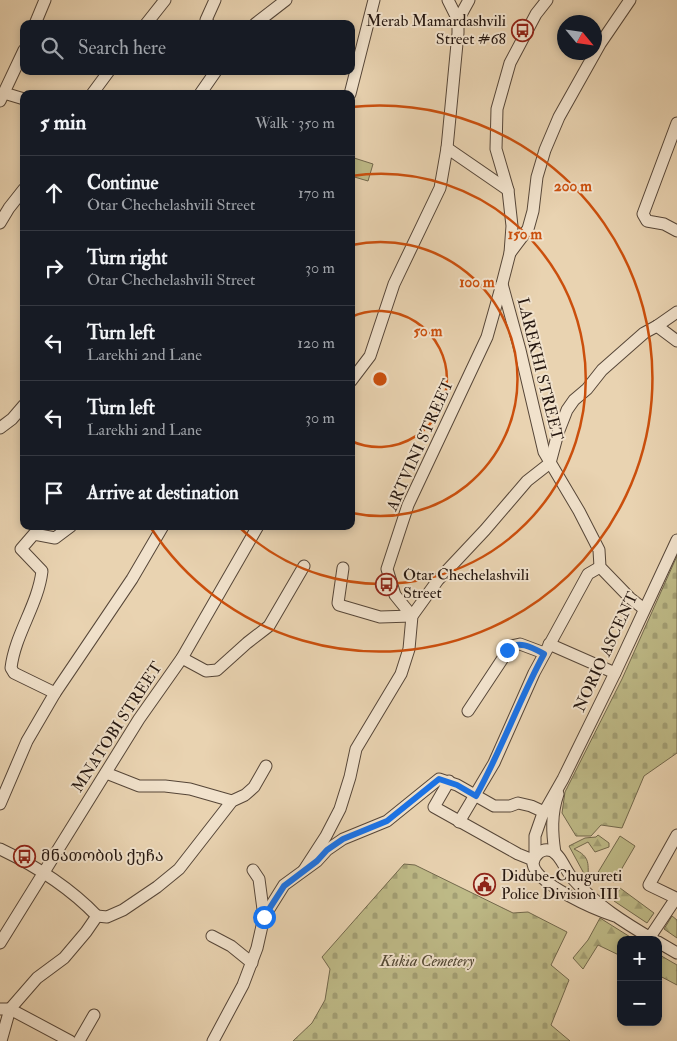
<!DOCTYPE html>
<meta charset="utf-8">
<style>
:root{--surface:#171b24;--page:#242831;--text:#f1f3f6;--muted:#9ea1a6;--line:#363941}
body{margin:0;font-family:"IM FELL Double Pica","Noto Serif Georgian",serif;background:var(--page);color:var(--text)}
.controls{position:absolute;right:15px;bottom:15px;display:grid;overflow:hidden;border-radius:10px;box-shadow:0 2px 8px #0003}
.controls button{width:45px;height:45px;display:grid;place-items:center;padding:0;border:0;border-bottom:1px solid var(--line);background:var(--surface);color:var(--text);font:25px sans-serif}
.compass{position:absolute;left:557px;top:15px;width:45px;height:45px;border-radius:50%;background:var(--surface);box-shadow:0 2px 8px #0003;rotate:119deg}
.stop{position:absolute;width:15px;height:15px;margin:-11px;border:4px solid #1a73e8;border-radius:50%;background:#fff}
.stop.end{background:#1a73e8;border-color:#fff;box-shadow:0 1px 5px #0008}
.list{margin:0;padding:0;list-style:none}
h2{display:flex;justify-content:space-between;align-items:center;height:65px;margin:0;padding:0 20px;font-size:21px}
h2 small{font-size:16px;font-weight:400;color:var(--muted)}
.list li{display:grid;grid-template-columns:32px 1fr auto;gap:15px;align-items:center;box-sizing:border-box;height:75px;padding:0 20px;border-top:1px solid var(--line)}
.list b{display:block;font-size:19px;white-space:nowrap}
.list p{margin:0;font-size:16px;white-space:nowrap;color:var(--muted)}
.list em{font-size:16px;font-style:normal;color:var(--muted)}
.icon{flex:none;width:28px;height:28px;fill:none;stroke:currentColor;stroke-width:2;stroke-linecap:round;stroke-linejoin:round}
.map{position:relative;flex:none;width:677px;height:1041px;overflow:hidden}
.search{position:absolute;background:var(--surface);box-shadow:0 2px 8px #0003;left:20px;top:20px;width:335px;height:55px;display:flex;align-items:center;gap:12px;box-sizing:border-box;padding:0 18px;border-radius:10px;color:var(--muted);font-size:19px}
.panel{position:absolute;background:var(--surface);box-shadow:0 2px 8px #0003;left:20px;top:90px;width:335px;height:440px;border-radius:10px}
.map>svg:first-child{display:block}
.forest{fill:url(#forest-firs);stroke:#72684c}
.cemetery{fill:url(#cemetery-stones);stroke:#72684c}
.pitch{fill:#beba87;stroke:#72684c}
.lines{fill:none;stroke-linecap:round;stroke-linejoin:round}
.minor-casing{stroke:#564638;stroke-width:13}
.minor{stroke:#f1e2cc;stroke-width:11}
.route{stroke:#1a73e8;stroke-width:6}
.ring{fill:none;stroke:#cb4f0d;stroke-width:2.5}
.labels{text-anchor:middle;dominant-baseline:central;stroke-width:4;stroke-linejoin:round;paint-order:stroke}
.poi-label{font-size:16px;fill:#251710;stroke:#f1e2cc;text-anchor:start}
.street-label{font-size:16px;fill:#251710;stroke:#f1e2cc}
.park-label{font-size:16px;font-style:italic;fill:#534834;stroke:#f1e2cc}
.centre{fill:#cb4f0d;stroke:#f1e2cc;stroke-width:2.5}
.ring-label{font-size:15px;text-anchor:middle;font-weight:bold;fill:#cb4f0d;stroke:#f1e2cc;stroke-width:4;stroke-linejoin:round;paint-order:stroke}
</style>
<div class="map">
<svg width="677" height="1041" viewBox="0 0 677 1041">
<defs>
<pattern id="forest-firs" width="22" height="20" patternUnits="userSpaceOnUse" patternTransform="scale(1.25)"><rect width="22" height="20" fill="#beba87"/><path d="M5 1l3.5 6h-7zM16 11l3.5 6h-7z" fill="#a39f74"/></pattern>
<pattern id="cemetery-stones" width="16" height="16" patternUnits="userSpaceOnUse" patternTransform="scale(1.25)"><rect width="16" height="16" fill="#beba87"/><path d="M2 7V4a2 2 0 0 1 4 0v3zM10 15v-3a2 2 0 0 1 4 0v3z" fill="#a39f74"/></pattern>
</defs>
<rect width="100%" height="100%" fill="#e9d3b1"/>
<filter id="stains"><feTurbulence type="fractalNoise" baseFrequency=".004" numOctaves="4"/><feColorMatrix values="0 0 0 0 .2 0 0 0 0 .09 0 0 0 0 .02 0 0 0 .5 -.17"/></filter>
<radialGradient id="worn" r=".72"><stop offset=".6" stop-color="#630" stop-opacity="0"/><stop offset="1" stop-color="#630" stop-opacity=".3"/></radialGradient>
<g class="forest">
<path d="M 598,835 L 609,843 L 609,847 L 595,852 L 588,842 L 574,849 C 591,857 588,864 588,881 L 569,846 L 585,838 L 596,837 Z"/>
<path d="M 620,888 L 654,913 L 647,923 L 614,901 Z"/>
<path d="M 672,916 L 677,920 L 677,938 L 664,929 Z"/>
<path d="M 600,918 L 635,940 L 621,940 L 621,956 L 598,945 L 583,969 L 573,958 L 588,940 Z"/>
<path d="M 658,954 L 677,965 L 677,985 L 658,975 Z"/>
</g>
<g class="cemetery">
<path d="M 677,556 L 677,753 L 644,776 L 622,828 L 601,825 L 591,836 L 576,836 L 562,813 L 565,792 L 622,679 Z"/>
<path d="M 404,864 L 415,865 L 513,913 L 528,912 L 567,932 L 551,965 L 569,980 L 551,1025 L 570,1041 L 293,1041 L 312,1023 L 325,1000 L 330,969 L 322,957 Z"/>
</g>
<g class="pitch">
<path d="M 351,157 L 373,164 L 368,181 L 351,176 Z"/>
<path d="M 620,836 L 635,846 L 614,882 L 597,874 Z"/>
</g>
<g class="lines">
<defs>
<g id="minor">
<path d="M 458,20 L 469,0"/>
<path d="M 35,24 L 45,0"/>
<path d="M 146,24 L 165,0"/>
<path d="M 209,24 L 206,20 L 215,0"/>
<path d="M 255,24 L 286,0"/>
<path d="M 4,93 L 24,99"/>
<path d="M 92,94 L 109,71"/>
<path d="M 200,94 L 216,71"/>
<path d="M 350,94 L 374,0"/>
<path d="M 0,101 L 24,50"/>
<path d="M 677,123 L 643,214 L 647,221 L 664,224 L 677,231"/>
<path d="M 447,148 L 508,190"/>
<path d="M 0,223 L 9,208 L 24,189"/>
<path d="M 510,253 L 528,229 L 533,211 L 537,177 L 545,150 L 559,117 L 600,44 L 630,0"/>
<path d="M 502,284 L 520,350 L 544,452 L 579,511 L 599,550 L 600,567 L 630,598 L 644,609"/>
<path d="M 657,326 L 677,341"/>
<path d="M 351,381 L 370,356 L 394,284 L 440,188 L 447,148 L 458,33 L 458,20 L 448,0"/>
<path d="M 0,428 L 12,419 L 24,405"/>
<path d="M 343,568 L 338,603 L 339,605 L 380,617 L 412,616"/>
<path d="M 412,616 L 395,595 L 387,569 L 408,505 L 487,337 L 502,284 L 510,253 L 512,226 L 508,190 L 496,149 L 497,109 L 510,63 L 536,14 L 547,0"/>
<path d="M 549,644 L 615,673"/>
<path d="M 182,658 L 206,671 L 217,670 L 247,643 L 269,626 L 304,566"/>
<path d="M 55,693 L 14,673 L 11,668 C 15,634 38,605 42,571 L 21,549 L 34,534 L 55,538 L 71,526"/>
<path d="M 468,711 L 511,646 L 520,644 L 544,653"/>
<path d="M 106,773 L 139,786 L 165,786 L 190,789 L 232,801"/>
<path d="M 449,781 L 434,807 L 518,854 L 533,860"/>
<path d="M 0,804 L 27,741 L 55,693 L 132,579 L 163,526"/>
<path d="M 459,822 L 494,763 L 534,673 L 588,574 L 600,567"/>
<path d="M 0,849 C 36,866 69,887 97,916"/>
<path d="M 555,853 C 552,833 551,814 558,794"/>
<path d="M 535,856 L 535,836 L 542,816 L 563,779 L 615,673 L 677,540"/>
<path d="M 253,870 L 259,879 L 264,917"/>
<path d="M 304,870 L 326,836 L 340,809 L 350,777 L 356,749 L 401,674 L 409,649 L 412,616 L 438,580 L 485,530 L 527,481 L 550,463 L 558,433 L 567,410 L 574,400 L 587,389 L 602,370 L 644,333 L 657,326 L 677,312"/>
<path d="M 97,916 L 107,917 L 123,910 L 157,887 L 179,869 L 232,801 L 245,795 L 254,787 L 266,766"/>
<path d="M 615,916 C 596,910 536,884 533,864 C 534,855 542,847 552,851 C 561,855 566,872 573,879 C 596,905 625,923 654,940"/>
<path d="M 212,936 L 231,946 L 252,963"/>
<path d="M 650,937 L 676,898 L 649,885 L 677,835"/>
<path d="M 658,942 L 677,953"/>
<path d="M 0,943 L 139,719 L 182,658 L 258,526"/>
<path d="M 0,1009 L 10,1009 L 70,1041"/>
<path d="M 1,1041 L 10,1009 L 37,978 L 64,958 L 86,932 L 97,916"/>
<path d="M 79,1041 L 94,1015"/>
<path d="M 213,1041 L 243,985 L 257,948 L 264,917 L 284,885 L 317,861 L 327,850 L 343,839 L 387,821 L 439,779 L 457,785 L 494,806 L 510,806 L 518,803 L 531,806 L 544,812"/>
</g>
</defs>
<use href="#minor" class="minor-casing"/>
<use href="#minor" class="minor"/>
</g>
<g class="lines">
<path class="route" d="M 264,917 L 284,886 L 317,861 L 327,850 L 343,839 L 387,821 L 439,779 L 457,785 L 476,796 C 502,749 519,700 544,654 C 533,648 518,639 507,650"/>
</g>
<g class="ring">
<path d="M351 317A68 68 0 1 1 351 441"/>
<path d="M352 245A137 137 0 1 1 352 513"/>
<path d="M351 176A205 205 0 1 1 238 526"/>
<path d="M351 107A273 273 0 1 1 151 528"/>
</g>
<defs>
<symbol id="bus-ring" viewBox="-11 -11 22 22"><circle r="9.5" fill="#f1e2cc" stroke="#8f2418" stroke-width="1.5"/><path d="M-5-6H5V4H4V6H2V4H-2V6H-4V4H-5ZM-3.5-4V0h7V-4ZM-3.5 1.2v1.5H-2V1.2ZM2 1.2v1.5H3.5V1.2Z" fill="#8f2418"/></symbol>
<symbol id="civic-ring" viewBox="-11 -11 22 22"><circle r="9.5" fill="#f1e2cc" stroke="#8f2418" stroke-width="1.5"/><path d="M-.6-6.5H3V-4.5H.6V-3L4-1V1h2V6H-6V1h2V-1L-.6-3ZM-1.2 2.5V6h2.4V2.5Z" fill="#8f2418"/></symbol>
</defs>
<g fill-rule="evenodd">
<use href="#bus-ring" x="510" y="18" width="25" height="25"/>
<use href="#bus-ring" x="374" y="572" width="25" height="25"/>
<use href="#bus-ring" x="12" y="844" width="25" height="25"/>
<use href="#civic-ring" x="472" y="872" width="25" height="25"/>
</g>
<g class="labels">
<g class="poi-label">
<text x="506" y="21" text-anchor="end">Merab Mamardashvili<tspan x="506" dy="18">Street #68</tspan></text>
<text x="403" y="575">Otar Chechelashvili<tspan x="403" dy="18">Street</tspan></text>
<text x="41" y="856">მნათობის ქუჩა</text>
<text x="501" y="876">Didube-Chugureti<tspan x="501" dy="18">Police Division III</tspan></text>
</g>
<g class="street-label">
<text transform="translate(540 369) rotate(76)">LAREKHI STREET</text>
<text transform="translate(420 445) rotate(-66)">ARTVINI STREET</text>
<text transform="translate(606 652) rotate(-65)">NORIO ASCENT</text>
<text transform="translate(117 727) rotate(-57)">MNATOBI STREET</text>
</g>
<g class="park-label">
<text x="427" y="961">Kukia Cemetery</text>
</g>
</g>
<circle cx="380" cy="379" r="8" class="centre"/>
<g class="ring-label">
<text x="573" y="191">200 m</text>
<text x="525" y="239">150 m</text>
<text x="477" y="287">100 m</text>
<text x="428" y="336">50 m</text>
</g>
<rect width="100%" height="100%" filter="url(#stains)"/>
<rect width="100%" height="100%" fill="url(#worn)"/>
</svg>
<div class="controls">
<button>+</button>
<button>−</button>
</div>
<svg class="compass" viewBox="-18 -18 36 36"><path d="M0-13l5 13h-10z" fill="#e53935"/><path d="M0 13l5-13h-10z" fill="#9ea1a6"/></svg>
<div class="stop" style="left:264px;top:917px"></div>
<div class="stop end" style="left:507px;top:650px"></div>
<div class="search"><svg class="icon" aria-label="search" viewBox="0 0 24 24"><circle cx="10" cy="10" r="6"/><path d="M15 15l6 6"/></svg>Search here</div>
<section class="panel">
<h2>5 min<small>Walk · 350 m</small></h2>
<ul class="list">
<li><svg class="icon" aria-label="ahead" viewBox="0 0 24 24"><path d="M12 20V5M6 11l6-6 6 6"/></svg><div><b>Continue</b><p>Otar Chechelashvili Street</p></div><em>170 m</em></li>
<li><svg class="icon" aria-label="right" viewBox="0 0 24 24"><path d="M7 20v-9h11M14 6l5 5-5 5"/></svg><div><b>Turn right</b><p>Otar Chechelashvili Street</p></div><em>30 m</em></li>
<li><svg class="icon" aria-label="left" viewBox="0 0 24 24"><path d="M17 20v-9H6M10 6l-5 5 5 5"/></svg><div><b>Turn left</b><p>Larekhi 2nd Lane</p></div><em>120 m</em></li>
<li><svg class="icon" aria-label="left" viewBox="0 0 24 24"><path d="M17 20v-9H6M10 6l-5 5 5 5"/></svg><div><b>Turn left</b><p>Larekhi 2nd Lane</p></div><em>30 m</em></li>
<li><svg class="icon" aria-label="arrive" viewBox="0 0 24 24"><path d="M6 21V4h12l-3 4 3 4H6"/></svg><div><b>Arrive at destination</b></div></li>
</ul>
</section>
</div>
